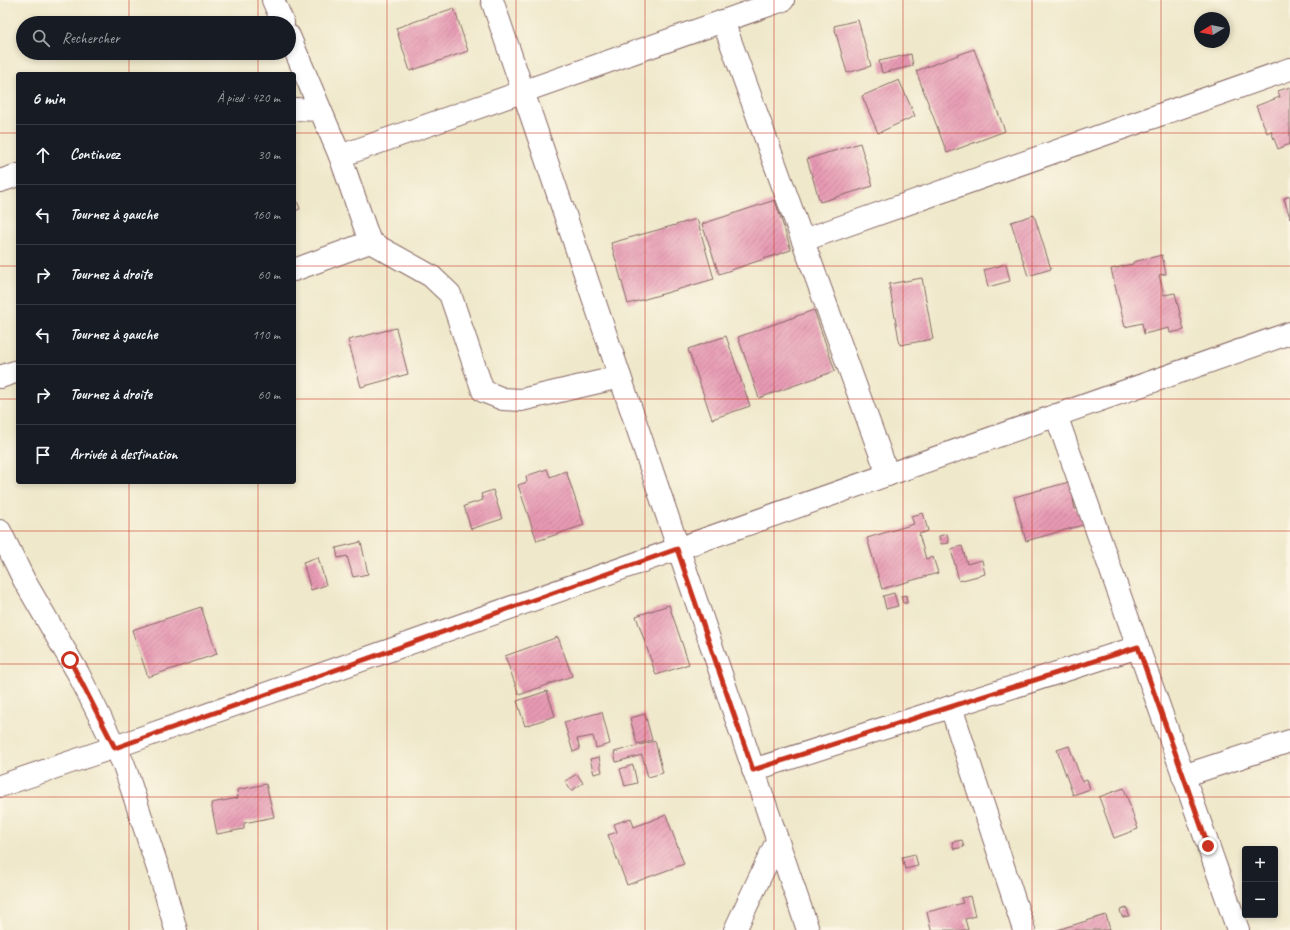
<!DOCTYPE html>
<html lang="fr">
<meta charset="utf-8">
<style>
:root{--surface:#171b24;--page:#242831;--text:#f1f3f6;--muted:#9ea1a6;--line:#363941}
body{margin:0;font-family:Caveat,sans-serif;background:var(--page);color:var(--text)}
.controls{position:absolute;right:12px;bottom:12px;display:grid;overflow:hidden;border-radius:4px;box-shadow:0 2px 6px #0003}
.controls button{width:36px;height:36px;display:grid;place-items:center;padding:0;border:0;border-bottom:1px solid var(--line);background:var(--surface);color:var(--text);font:20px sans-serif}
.compass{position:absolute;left:1194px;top:12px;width:36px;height:36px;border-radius:50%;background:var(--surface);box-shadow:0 2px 6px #0003;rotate:260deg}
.stop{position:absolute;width:12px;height:12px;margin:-9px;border:3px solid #c8321e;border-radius:50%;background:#fff}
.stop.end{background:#c8321e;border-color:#fff;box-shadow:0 1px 4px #0008}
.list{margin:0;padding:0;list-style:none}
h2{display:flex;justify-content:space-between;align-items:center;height:52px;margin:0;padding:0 16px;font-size:17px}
h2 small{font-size:13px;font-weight:400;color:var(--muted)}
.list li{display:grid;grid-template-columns:26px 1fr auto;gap:12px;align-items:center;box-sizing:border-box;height:60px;padding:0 16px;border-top:1px solid var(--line)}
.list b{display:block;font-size:15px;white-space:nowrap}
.list em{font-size:13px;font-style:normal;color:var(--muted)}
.icon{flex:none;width:22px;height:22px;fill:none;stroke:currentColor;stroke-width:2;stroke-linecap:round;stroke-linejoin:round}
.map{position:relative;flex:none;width:1290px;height:930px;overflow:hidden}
.search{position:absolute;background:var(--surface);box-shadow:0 2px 6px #0003;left:16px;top:16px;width:280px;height:44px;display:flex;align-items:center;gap:10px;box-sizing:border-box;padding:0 14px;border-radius:22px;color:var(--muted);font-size:15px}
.panel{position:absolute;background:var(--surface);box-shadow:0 2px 6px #0003;left:16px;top:72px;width:280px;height:412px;border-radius:4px}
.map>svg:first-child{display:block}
.building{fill:url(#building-hatch)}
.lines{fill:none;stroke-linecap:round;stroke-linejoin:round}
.street-casing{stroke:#846563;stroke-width:24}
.secondary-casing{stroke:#846563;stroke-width:24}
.street{stroke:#fff;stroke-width:22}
.secondary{stroke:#fff;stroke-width:22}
.route{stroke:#c8321e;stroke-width:5}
.grid{fill:none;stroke:#c8321e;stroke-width:1;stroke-opacity:0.55}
</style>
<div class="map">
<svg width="1290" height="930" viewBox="0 0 1290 930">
<defs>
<pattern id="building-hatch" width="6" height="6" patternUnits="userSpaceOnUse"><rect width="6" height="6" fill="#e79ab4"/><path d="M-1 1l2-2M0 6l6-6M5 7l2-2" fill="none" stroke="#bd7d93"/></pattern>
</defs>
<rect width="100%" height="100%" fill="#fcf5e5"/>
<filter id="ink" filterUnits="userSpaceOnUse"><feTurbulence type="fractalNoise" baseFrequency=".025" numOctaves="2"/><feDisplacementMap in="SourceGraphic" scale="8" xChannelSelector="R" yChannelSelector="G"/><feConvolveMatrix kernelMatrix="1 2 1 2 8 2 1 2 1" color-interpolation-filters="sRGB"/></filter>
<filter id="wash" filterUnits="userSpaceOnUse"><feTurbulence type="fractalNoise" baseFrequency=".012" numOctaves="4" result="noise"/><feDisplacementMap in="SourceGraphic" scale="16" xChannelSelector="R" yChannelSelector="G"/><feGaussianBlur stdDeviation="0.9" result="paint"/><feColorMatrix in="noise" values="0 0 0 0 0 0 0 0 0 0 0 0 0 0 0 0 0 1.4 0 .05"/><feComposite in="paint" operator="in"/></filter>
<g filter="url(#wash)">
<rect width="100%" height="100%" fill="#efe8cb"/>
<g id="blocks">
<g class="building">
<path d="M 454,8 L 468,51 L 410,71 L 396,28 Z"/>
<path d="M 858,20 L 871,66 L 847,73 L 834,26 Z"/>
<path d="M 974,49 L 1005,131 L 947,153 L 916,71 Z"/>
<path d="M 911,54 L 913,66 L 882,73 L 879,61 Z"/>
<path d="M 899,80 L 915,116 L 878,133 L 862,96 Z"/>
<path d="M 1290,87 L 1290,144 L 1278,149 L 1271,131 L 1267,133 L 1256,106 L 1280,97 L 1278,91 Z"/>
<path d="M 860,143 L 873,186 L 820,202 L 807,159 Z"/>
<path d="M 294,193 L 300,209 L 294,211 Z"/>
<path d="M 1290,196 L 1290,218 L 1284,198 Z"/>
<path d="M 775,200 L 791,250 L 719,274 L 702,224 Z"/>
<path d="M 1034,215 L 1051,269 L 1028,276 L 1011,222 Z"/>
<path d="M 697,219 L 714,279 L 628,304 L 611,243 Z"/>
<path d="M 1162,255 L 1166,274 L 1159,275 L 1164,295 L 1175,293 L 1184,330 L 1170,333 L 1169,328 L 1144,334 L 1142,323 L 1125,327 L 1111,269 L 1133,264 L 1133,262 Z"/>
<path d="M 1006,264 L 1010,281 L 988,287 L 984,270 Z"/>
<path d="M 922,278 L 933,339 L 900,345 L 889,284 Z"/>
<path d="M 814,310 L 835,371 L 759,398 L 738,337 Z"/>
<path d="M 396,328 L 408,374 L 361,387 L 348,340 Z"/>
<path d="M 726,336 L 750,406 L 712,419 L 688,349 Z"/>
<path d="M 547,469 L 550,477 L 566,471 L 584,525 L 537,541 L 518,485 L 527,482 L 526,476 Z"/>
<path d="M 1073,481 L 1077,498 L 1073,499 L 1075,509 L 1078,509 L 1083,525 L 1026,541 L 1014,497 Z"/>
<path d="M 493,490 L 502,519 L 471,529 L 464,506 L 483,500 L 481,494 Z"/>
<path d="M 923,513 L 928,531 L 919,534 L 926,559 L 933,557 L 938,573 L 882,589 L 867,538 L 914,524 L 911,516 Z"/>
<path d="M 947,534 L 949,543 L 941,544 L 939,536 Z"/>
<path d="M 361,542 L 368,574 L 353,577 L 347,556 L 338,558 L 336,548 Z"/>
<path d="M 962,546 L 967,564 L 982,560 L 985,574 L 959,581 L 951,549 Z"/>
<path d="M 318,557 L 326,585 L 311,590 L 303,562 Z"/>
<path d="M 894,593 L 898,606 L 886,609 L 883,596 Z"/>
<path d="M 906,595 L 907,603 L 903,603 L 901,596 Z"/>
<path d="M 669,605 L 689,664 L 656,675 L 636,616 Z"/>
<path d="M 201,607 L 217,654 L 148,677 L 132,630 Z"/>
<path d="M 558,637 L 572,676 L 519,695 L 505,656 Z"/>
<path d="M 547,691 L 555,716 L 525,726 L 517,701 Z"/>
<path d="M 602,712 L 610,744 L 596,748 L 593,736 L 577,739 L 580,749 L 573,752 L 564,722 Z"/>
<path d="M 645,714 L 652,740 L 637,744 L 630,718 Z"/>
<path d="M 655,741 L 663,773 L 648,777 L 642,755 L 616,762 L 614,752 Z"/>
<path d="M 1069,746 L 1082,781 L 1087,779 L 1090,789 L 1073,795 L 1057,750 Z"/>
<path d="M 599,757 L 602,772 L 594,774 L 590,759 Z"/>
<path d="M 633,765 L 637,783 L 625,786 L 620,769 Z"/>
<path d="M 577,774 L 583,783 L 571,791 L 565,781 Z"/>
<path d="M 266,784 L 274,817 L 244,823 L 244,829 L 217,834 L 211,803 L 238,798 L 237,790 Z"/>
<path d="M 1124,788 L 1138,829 L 1114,838 L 1099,797 Z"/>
<path d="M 666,815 L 684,864 L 627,885 L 608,835 L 617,832 L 614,824 L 631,818 L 634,827 Z"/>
<path d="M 962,840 L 964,847 L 954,849 L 952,842 Z"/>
<path d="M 915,854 L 918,866 L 905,869 L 902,857 Z"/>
<path d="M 970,896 L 975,916 L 965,919 L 968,930 L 931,930 L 927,912 L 963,903 L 961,898 Z"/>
<path d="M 1127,908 L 1129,916 L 1122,917 L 1120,910 Z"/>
<path d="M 1106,915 L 1110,930 L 1057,930 Z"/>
</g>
</g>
</g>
<g filter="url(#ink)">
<use href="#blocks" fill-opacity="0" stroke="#846563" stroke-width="1"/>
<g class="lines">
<defs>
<g id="street">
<path d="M 273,0 L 283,23"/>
<path d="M 492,0 L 808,930"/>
<path d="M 723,21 L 888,475"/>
<path d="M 289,36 L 340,156 L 370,242"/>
<path d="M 294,109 L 320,110"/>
<path d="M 340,156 L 783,0"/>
<path d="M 0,181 L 18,175"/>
<path d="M 804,240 L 1290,69"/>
<path d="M 294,270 L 370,242 L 431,276 L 450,294 L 483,391 L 503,399 L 521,400 L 620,377"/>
<path d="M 0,377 L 18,371"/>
<path d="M 1056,415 L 1238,930"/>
<path d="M 0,531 L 24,580 L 78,673 L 124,765 L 163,884 L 176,930"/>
<path d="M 951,707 L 1024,930"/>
<path d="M 753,770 L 1138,647"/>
<path d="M 1183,776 L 1290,741"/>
<path d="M 735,930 L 777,841"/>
</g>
<path id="secondary" d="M 0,786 L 115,747 L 1290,333"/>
</defs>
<use href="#street" class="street-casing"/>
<use href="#secondary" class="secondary-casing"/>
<use href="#street" class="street"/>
<use href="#secondary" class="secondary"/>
</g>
</g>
<g class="lines" filter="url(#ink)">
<path class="route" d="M 70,660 L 115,748 L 677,549 L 753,770 L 1138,647 L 1208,846"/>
</g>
<path class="grid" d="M 129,0 L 129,23M 258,0 L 258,23M 387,0 L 387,930M 516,0 L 516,930M 645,0 L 645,930M 774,0 L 774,930M 903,0 L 903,930M 1032,0 L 1032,930M 1161,0 L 1161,930M 129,53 L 129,74M 258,53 L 258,74M 0,133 L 18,133M 294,133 L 1290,133M 0,266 L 18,266M 294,266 L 1290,266M 0,399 L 18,399M 294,399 L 1290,399M 129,482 L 129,930M 258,482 L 258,930M 0,531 L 1290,531M 0,664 L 1290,664M 0,797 L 1290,797"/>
</svg>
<div class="controls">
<button>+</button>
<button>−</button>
</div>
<svg class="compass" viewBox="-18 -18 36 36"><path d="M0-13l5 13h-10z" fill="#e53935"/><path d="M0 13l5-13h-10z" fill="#9ea1a6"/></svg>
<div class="stop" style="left:70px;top:660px"></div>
<div class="stop end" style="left:1208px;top:846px"></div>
<div class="search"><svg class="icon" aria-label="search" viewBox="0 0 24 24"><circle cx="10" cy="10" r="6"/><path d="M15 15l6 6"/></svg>Rechercher</div>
<section class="panel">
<h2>6 min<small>À pied · 420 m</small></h2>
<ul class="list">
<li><svg class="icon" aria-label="ahead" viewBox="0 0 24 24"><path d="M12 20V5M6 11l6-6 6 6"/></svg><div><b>Continuez</b></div><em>30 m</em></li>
<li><svg class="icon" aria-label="left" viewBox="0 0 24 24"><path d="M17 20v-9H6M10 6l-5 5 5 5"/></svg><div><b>Tournez à gauche</b></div><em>160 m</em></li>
<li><svg class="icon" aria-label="right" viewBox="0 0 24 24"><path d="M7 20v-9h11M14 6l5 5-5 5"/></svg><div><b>Tournez à droite</b></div><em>60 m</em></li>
<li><svg class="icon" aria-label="left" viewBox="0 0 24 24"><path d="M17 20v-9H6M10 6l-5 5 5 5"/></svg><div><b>Tournez à gauche</b></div><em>110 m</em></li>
<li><svg class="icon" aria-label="right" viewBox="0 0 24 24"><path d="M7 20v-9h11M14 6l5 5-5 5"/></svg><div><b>Tournez à droite</b></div><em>60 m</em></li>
<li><svg class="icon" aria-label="arrive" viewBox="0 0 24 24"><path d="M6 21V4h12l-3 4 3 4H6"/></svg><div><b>Arrivée à destination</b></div></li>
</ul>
</section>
</div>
